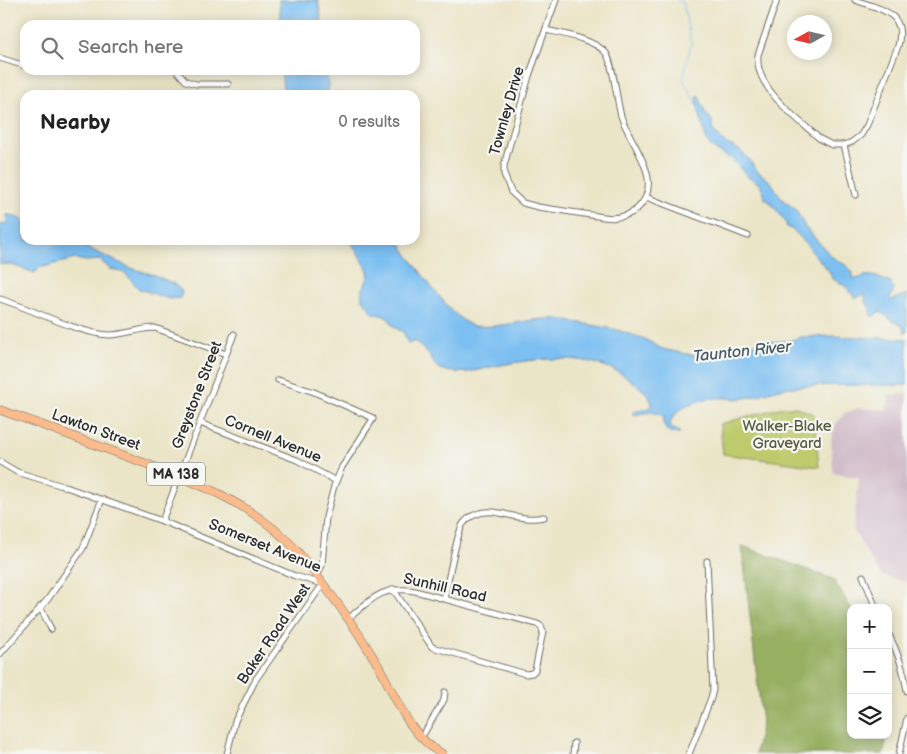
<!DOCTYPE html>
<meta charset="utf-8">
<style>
:root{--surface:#fff;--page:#f6f6f6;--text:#222;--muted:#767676;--line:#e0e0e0}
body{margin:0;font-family:"Balsamiq Sans",sans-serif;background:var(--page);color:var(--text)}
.controls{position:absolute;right:15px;bottom:15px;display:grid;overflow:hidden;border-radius:10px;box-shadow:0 2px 12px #0003}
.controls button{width:45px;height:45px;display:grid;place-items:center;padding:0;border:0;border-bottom:1px solid var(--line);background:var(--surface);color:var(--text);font:25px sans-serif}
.compass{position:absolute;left:787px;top:15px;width:45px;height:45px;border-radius:50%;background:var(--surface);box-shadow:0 2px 12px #0003;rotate:262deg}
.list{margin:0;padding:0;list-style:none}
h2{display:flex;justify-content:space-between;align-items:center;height:65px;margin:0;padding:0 20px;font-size:21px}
h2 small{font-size:16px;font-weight:400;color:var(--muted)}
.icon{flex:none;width:28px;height:28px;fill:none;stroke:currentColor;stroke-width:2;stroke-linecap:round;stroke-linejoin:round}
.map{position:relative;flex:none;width:907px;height:754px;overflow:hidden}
.search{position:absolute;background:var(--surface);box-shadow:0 2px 12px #0003;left:20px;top:20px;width:400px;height:55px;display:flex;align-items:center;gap:12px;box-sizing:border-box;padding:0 18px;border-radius:15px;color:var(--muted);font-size:19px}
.panel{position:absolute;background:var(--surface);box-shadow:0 2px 12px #0003;left:20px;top:90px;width:400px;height:155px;border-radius:15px}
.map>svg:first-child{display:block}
.industrial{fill:#d1bdca}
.green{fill:#becb6d;stroke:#747b4c}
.forest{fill:#96af60;stroke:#606d46}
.water{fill:#7cbff2;stroke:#54758e}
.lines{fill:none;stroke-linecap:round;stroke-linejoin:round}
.stream{stroke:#7cbff2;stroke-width:1}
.minor-casing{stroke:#6e6c62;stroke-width:7}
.primary-casing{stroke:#6e6c62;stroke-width:9}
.minor{stroke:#fff;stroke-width:5}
.primary{stroke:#fbbb8c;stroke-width:8}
.labels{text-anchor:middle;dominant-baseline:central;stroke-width:4.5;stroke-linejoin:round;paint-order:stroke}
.shield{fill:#f6f6f2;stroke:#686867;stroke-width:1}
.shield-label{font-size:14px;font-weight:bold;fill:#2b2b2b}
.street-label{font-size:15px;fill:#2b2b2b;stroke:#f6f6f2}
.park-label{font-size:15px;fill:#575b3f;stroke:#f6f6f2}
.water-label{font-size:16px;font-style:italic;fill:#435767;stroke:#f6f6f2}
</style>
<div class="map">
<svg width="907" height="754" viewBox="0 0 907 754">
<rect width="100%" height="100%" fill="#f6f6f2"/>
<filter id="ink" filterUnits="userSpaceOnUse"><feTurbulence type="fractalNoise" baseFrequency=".02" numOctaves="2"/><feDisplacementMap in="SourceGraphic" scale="10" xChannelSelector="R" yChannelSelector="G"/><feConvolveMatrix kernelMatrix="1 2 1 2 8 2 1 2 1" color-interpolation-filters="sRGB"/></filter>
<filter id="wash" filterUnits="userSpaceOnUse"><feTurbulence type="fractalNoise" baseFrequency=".0096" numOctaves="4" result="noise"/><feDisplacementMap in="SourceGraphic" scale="20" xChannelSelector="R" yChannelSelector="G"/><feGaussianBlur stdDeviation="1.12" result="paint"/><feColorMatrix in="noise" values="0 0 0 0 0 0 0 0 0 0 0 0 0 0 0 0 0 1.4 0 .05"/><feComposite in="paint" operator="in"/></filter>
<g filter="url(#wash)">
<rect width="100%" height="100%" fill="#ebe5c8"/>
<path class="industrial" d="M 907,394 L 907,582 L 881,576 L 853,530 L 859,478 L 833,473 L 831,439 L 836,424 L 845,413 L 858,408 L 887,410 L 889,395 Z"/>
<path class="green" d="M 783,407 L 796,407 L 814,414 L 819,467 L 723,454 L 720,424 Z"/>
<path class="forest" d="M 742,546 L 833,579 L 851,608 L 851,735 L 887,735 L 883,754 L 755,754 L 762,723 Z"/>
<g class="water">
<path d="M 279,0 L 318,0 L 322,25 L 281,25 Z"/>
<path d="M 281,70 L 327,70 L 329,95 L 284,95 Z"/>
<path d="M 697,95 L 699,96 L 705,112 L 712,121 L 714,131 L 719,137 L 725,143 L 738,149 L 749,159 L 757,171 L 771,182 L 782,199 L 796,210 L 805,227 L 821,245 L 832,257 L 847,266 L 853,273 L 853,278 C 859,280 860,277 865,276 C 874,274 883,280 891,283 L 894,289 L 890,298 L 892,300 L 907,294 L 907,332 L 905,333 C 902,322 897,324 890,319 C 885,316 885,314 879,312 L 874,316 L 871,316 L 869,306 L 865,301 L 865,294 L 856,298 L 844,285 L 833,279 L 829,271 L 814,254 L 802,239 L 794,231 L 787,227 L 785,221 L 771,203 L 765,199 L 763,189 L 757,182 L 748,177 L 733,159 L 715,150 L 707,142 L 697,104 Z"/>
<path d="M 6,215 L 11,215 L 25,221 L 25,240 L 70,240 L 131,268 L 154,275 L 174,284 L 181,290 L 182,293 L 180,298 L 169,299 L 139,289 L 125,273 L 110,269 L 100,260 L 86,261 L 75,259 L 39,268 L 35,273 L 12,265 L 0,264 L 0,224 L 7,224 Z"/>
<path d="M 350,240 L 398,240 C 410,258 454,323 474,326 C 502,329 530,317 558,319 L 614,329 L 645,339 L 662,349 L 692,355 L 709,354 L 763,342 L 788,341 L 801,337 L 834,336 L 907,339 L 907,385 C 869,386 831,384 793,387 C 776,388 761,396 745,398 C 734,400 724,397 714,398 C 699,399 671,409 670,426 L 680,433 C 674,434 665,432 664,425 C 663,422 664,419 664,417 C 656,409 643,414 633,415 L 633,412 L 647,409 L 652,405 C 650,394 641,388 633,382 C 597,352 544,357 501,365 C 481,369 460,377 440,369 C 434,366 432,360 428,354 C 425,350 419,346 415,341 L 408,344 L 404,333 L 393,326 L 390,320 L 384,316 L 373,313 L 362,298 L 362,292 L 369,275 L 367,268 Z"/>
</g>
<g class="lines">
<g class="stream">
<path d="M 677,0 L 683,3 L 691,43 L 683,79 L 700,112"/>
<path d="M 721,154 L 745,173"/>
</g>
</g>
</g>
<g filter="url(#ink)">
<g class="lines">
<defs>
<g id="minor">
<path d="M 777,0 L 758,55 C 754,88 798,119 820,139 L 832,145 L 844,145 L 852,142 L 861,135 L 867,125 L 898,46 C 907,12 880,9 855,0"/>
<path d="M 546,30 C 563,34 594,39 606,53 C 613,62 617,102 621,116 C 630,144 665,179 639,207 C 629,217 617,219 604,217 L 538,207 L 523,203 L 511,192 L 504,174 L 504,166 L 509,147 L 529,76 L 556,0"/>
<path d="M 0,58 L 25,66"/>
<path d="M 176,70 L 186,81 L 196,84 L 228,84"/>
<path d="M 844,145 L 856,195"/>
<path d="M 646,197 L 748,236"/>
<path d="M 0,299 C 33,309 76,333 109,335 C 125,335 140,328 155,328 L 226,354"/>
<path d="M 278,380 L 314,392 L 373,418 L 373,419 L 342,467 L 334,486 L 326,517 L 322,565 L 317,576"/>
<path d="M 200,423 L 297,460 L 336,481"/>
<path d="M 0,462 L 17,472 L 66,487 L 162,521 L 295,576 L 323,584 L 256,679 L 235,721 L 227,754"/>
<path d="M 162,521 L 234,334"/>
<path d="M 863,576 L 876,608"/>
<path d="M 444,599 C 448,583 456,535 463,524 C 471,514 482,511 494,512 C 512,515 526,521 544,517"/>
<path d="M 40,607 L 51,629"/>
<path d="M 348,619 C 371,599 383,585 415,591 L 537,624 L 541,626 L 543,632 L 535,670 L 532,673 L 526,674 L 432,647 L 393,589"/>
<path d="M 888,633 C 898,652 904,670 907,691"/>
<path d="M 0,654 L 48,599 L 83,548 L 102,499"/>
<path d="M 421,738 L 444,700 L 445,692"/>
<path d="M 573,754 L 574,743"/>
<path d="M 689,754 L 711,698 L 713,690 L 707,561"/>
<path d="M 899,754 L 907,718"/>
</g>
<path id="primary" d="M 0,410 C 43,425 85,441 128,457 C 189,480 253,501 298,552 C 326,586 352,622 375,660 C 396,694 405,733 442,754"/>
</defs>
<use href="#minor" class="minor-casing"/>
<use href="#primary" class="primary-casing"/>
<use href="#minor" class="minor"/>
<use href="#primary" class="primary"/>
</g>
</g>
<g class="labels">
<rect class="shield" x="147" y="462.5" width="58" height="23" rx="4"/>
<g class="shield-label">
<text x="176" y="474">MA 138</text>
</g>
<g class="street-label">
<text transform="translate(507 111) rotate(-74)">Townley Drive</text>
<text transform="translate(197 395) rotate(-69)">Greystone Street</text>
<text transform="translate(96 430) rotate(20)">Lawton Street</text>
<text transform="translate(273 439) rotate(22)">Cornell Avenue</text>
<text transform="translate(265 546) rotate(22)">Somerset Avenue</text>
<text transform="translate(445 588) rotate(13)">Sunhill Road</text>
<text transform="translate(274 634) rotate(-56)">Baker Road West</text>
</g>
<g class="park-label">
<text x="787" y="426">Walker-Blake<tspan x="787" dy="17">Graveyard</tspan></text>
</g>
<g class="water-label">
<text transform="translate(742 352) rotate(-6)">Taunton River</text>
</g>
</g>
</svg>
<div class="controls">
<button>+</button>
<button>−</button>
<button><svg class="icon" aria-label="layers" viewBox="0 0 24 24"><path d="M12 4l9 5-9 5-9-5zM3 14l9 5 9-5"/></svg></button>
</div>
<svg class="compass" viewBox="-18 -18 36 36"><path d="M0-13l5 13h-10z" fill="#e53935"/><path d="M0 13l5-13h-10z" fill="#767676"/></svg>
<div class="search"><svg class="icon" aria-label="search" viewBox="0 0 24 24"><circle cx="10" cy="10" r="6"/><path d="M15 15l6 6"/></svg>Search here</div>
<section class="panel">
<h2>Nearby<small>0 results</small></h2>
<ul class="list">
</ul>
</section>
</div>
